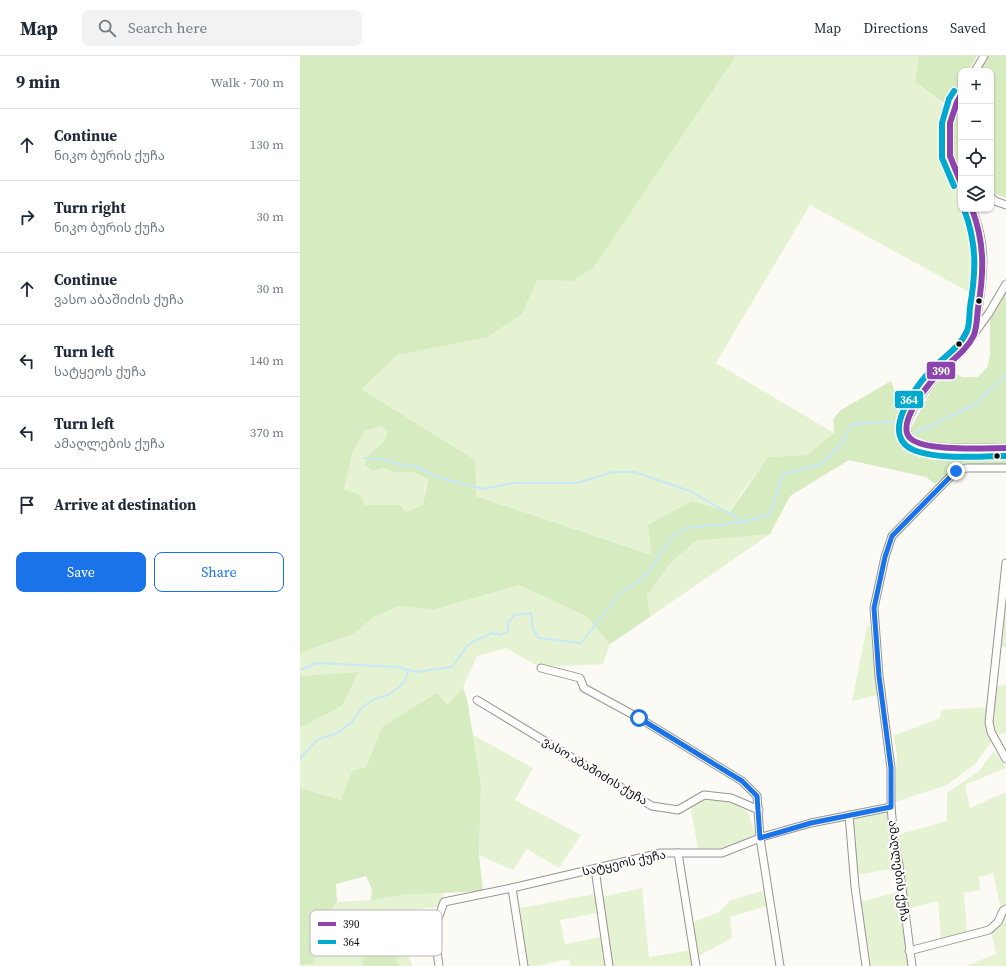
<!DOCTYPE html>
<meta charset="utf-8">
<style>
:root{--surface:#fff;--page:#f2f2f3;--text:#1f2937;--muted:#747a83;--line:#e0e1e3;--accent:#1a73e8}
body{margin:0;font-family:"Source Serif 4","Noto Sans Georgian",serif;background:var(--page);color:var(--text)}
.controls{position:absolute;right:12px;top:12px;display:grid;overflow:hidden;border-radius:8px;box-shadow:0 1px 3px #0004}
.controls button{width:36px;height:36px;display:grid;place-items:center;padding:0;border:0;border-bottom:1px solid var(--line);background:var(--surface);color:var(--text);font:20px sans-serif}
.stop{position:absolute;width:12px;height:12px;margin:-9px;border:3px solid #1a73e8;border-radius:50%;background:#fff}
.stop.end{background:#1a73e8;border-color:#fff;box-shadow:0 1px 4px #0008}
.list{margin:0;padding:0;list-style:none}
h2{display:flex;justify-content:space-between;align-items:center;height:52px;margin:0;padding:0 16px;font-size:17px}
h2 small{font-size:13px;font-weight:400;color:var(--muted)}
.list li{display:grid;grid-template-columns:26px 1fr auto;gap:12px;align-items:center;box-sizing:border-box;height:72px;padding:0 16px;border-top:1px solid var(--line)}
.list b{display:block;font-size:15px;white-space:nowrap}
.list p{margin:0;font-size:13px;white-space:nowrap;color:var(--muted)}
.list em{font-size:13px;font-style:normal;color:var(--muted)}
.actions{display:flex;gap:8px;padding:12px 16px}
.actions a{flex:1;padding:9px 0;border:1px solid var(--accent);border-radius:8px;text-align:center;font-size:14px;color:var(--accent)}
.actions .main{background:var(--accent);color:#fff}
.icon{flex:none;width:22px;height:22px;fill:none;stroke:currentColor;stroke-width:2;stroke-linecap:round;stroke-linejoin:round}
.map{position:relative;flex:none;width:706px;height:910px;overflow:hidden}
header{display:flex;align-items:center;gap:24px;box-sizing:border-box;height:56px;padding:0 20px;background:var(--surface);border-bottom:1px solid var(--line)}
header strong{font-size:19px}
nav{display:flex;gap:22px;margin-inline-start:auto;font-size:14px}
.search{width:280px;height:36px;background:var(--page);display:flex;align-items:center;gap:10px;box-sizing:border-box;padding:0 14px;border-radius:8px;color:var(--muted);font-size:15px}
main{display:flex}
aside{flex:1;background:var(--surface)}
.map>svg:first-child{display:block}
.green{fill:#e5f3d3}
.forest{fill:#d6ebc0;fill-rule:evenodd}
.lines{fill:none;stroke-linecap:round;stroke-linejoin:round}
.stream{stroke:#c8e7f8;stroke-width:2}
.minor-casing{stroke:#969592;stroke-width:9}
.minor{stroke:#fffefd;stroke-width:7}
.bus-1-casing{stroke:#fff;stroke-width:9}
.bus-2-casing{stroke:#fff;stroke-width:9}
.bus-1{stroke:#8e44ad;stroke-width:6}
.bus-2{stroke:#00a9ce;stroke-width:6}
.route{stroke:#1a73e8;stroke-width:5}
.bus-dot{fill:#0f0f0f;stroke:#fff;stroke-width:1.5}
.labels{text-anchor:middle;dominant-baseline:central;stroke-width:4;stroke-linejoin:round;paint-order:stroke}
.street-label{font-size:12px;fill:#0f0f0f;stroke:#fff}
.key{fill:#fff;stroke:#b7b7b7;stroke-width:1}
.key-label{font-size:11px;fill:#0f0f0f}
.line-badge{stroke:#fff;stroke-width:1.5}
.badge-label{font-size:11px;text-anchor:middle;font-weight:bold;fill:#fff}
</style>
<header>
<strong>Map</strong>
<div class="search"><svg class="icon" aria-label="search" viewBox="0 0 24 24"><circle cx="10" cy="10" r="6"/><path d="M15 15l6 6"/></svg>Search here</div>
<nav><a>Map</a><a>Directions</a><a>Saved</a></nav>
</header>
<main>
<aside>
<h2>9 min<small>Walk · 700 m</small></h2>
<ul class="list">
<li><svg class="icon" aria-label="ahead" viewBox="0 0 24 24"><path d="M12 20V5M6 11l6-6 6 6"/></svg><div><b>Continue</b><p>ნიკო ბურის ქუჩა</p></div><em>130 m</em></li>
<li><svg class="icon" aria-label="right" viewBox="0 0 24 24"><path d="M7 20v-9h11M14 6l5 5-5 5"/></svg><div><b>Turn right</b><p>ნიკო ბურის ქუჩა</p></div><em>30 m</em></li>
<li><svg class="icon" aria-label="ahead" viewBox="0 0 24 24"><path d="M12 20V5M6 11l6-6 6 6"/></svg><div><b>Continue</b><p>ვასო აბაშიძის ქუჩა</p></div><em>30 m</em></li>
<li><svg class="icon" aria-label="left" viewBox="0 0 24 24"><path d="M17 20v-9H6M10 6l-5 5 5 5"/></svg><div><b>Turn left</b><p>სატყეოს ქუჩა</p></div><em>140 m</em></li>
<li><svg class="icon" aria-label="left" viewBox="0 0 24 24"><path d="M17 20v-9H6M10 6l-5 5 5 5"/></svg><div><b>Turn left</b><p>ამაღლების ქუჩა</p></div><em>370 m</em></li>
<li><svg class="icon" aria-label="arrive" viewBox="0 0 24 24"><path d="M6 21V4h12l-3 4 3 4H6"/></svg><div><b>Arrive at destination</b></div></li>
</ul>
<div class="actions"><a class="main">Save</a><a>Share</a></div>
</aside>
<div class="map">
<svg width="706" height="910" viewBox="0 0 706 910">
<rect width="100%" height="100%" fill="#fcfaf4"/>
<g class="green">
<path d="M 436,0 L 619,0 L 615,26 L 650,54 L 646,70 L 646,100 L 652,119 L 661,138 L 661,153 L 668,153 L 679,184 L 676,240 L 510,149 L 416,307 L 534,377 L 507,399 L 468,401 L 442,436 L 430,456 L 392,445 L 353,499 L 176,440 L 62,335 L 97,299 L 188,281 L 222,258 L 237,224 L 273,225 L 294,211 Z"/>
<path d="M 81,370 L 88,375 L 84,385 L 68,400 L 73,415 L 81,412 L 95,416 L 113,416 L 128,423 L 126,429 L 123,449 L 106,456 L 100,449 L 65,449 L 44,434 L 53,395 L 65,375 Z"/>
<path d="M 470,478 L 350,561 L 347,540 L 369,509 L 395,485 Z"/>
<path d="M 706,528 L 706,591 L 700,591 Z"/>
<path d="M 219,529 L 286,560 L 310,588 L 303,608 L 239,611 L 206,592 L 177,600 L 163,632 L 147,649 L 82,671 L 66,711 L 52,715 L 41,744 L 0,732 L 0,672 L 42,650 L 59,616 L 0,620 L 0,597 L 53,578 L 74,561 L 100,550 L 135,554 Z"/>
<path d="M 567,570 L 570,570 L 577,639 L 552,645 Z"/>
<path d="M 706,629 L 706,677 L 695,679 L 693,663 L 696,630 Z"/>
<path d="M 688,651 L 686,672 L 691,686 L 675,708 L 647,729 L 595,746 L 597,696 L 593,680 L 640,662 L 641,654 Z"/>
<path d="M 173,679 L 233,712 L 215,744 L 281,779 L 259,812 L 227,793 L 213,814 L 179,799 L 181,728 Z"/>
<path d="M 694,695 L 706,712 L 665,729 L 670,752 L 706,736 L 706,850 L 701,853 L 693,817 L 679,821 L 680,834 L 664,837 L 667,876 L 641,884 L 638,845 L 606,853 L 603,813 L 597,779 L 647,765 L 647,737 L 679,715 Z"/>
<path d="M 405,742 L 430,745 L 447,755 L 456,778 L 428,792 L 398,793 L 391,754 L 394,747 Z"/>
<path d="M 589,754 L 596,812 L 556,819 L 551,761 Z"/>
<path d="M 342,832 L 349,901 L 391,894 L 394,910 L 312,910 L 302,841 Z"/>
<path d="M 466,834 L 468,850 L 430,861 L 432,882 L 397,901 L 393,866 L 417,857 L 431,844 Z"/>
<path d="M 599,836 L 609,910 L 569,910 L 559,846 Z"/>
<path d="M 144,837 L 138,851 L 118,853 L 103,886 L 109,863 L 64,878 L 73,887 L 92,886 L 83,900 L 62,906 L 63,910 L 0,910 L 0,909 L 14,906 L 23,863 L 37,846 L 71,844 L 102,839 Z"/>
<path d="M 295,838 L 297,857 L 260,864 L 265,888 L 301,881 L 305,910 L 271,910 L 269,903 L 236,910 L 226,910 L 220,852 Z"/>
<path d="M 706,858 L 706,910 L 665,910 L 696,898 L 691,875 Z"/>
<path d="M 106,895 L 113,910 L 100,910 L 95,904 Z"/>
</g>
<g class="forest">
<path d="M 0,0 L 436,0 L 294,211 L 273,225 L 237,224 L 222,258 L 188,281 L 97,299 L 62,334 L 175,404 L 176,440 L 352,499 L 348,469 L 392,445 L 430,456 L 468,401 L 507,399 L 534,377 L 533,363 L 541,354 L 591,325 L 604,361 L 601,376 L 612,394 L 652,397 L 706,395 L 706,409 L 660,410 L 635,428 L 626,421 L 549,404 L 490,440 L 470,478 L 395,485 L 369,509 L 347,540 L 350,561 L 310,588 L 286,560 L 219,529 L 134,554 L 100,550 L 74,561 L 53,578 L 0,597 ZM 81,370 L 88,375 L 84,385 L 68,400 L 64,409 L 73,415 L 82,412 L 95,416 L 113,416 L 128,423 L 123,449 L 106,456 L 100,449 L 65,449 L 59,438 L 44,434 L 53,395 L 65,375 Z"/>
<path d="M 619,0 L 677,0 L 668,15 L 661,15 L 661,26 L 647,50 L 615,26 Z"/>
<path d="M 688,0 L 706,0 L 706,142 L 691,136 L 691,15 L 679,15 Z"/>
<path d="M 661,44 L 661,114 L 656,110 C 652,88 652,66 661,44 Z"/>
<path d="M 706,234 L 706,389 L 626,388 L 614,382 L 610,376 L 611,372 L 632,333 L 649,313 L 662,321 L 678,321 L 688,310 L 690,298 L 690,264 Z"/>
<path d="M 59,616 L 42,650 L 0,672 L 0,620 Z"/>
<path d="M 163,632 L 167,643 L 181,728 L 179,799 L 183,835 L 102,839 L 71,844 L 72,833 L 66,820 L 36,828 L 37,846 L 23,863 L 14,907 L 0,909 L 0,732 L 41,744 L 52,715 L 66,711 L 82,671 L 137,637 L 147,649 Z"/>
<path d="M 109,862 L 103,886 L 106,895 L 96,904 L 100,910 L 63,910 L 62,906 L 69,897 L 83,900 L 92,886 L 73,887 L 64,879 L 83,866 Z"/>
</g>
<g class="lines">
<g class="stream">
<path d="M 615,377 L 675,348 L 706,319"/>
<path d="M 64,402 L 87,404 L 98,408 L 116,410 L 136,421 L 183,433 L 214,427 L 277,427 L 313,416 L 334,416 L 390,435 L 444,466"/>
<path d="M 0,614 L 16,607 L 98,611 L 116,616 L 152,611 L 166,591 L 174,585 L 192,577 L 201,579 L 208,575 L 208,566 L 215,559 L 231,557 L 233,573 L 239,582 L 281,587 L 320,537 L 343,523 L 373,480 L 386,472 L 444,466 L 470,458 L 483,418 L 521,408 L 541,388 L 552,368 L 599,365"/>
<path d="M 0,703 L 18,683 L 36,678 L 52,666 L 61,653 L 68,647 L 75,643 L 88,639 L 98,632 L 105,625 L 108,615"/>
</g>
<defs>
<g id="minor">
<path d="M 675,15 L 684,0"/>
<path d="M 661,39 L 657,46 L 650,67 L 650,100 L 661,127"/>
<path d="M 691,141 L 695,145 L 706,149"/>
<path d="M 672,153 C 687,188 684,217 678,254 C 677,261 677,271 674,278 C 667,294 650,306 638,318 C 628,329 619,342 612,355 C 607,364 603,374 611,383 C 622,395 688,392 706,392"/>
<path d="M 676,275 L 689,257 L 706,228"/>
<path d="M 706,507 L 689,666 L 691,676 L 706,703"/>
<path d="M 241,612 L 280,622 L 284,632 L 339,662 L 442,725 L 457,740 L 460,782 L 480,910"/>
<path d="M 177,644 L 352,750 L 378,754 L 404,739 L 431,742 L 459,754"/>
<path d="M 549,759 L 555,831 L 566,910"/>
<path d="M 378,797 L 396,910"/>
<path d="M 295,813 L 309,910"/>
<path d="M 212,832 L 224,910"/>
<path d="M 609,895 L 689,874 L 698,866 L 703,855 L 706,853"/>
<path d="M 139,910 L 134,874 L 144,846 L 212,832 L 361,797 L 422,797 L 465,780 L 511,767 L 591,751"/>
<path d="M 612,910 L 599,809 L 594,783 L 591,751 L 591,712 L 579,620 L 574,552 L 585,501 L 592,480 L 656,415 L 667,412 L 706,412"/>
</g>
</defs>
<use href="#minor" class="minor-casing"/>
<use href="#minor" class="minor"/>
<defs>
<g id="bus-1">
<path d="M 661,39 L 657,46 L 650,67 L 650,100 L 661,127"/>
<path d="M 672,153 C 685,188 684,216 678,252 C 677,261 677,270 674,279 C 666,296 649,306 637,319 C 627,330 596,368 610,382 C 624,396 686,392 706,392"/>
</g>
<g id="bus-2">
<path d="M 654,130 L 642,102 L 642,67 L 649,43 L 654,35"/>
<path d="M 665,156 C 677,189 676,216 670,251 C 669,259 670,267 667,275 C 660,292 642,302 630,315 C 615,332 577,381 616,395 C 642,404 678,400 706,400"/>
</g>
</defs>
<use href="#bus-1" class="bus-1-casing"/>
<use href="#bus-2" class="bus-2-casing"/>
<use href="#bus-1" class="bus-1"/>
<use href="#bus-2" class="bus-2"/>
</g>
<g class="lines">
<path class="route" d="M 339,662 L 442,725 L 457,740 L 460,782 L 511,767 L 591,751 L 591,712 L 579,620 L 574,552 L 585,501 L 592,480 L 656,415"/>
</g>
<g class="bus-dot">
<circle cx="679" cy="245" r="3.5"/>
<circle cx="659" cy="288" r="3.5"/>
<circle cx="697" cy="400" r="3.5"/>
</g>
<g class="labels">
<g class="street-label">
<text transform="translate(295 715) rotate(31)">ვასო აბაშიძის ქუჩა</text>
<text transform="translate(324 807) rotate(-12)">სატყეოს ქუჩა</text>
<text transform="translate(599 815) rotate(83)">ამაღლების ქუჩა</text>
</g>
</g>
<rect x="10" y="854" width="132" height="46" rx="6" class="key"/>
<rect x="18" y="866" width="18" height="4" fill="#8e44ad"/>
<rect x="18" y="884" width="18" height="4" fill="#00a9ce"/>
<g class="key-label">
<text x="43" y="872">390</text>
<text x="43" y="890">364</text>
</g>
<g class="line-badge">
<rect x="626" y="305" width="30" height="19" rx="4" fill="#8e44ad"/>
<rect x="594" y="334" width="30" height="19" rx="4" fill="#00a9ce"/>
</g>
<g class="badge-label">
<text x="641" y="319">390</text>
<text x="609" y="348">364</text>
</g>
</svg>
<div class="controls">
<button>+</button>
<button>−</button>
<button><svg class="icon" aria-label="locate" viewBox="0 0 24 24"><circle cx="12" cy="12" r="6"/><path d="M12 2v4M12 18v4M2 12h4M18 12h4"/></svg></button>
<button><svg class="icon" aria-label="layers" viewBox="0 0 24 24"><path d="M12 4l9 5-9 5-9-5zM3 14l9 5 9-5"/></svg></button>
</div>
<div class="stop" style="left:339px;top:662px"></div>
<div class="stop end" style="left:656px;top:415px"></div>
</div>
</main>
